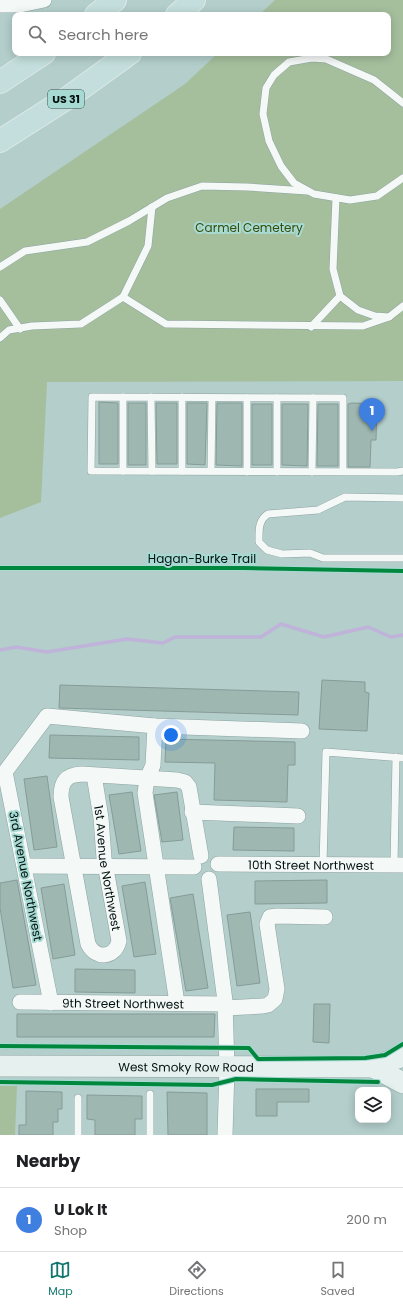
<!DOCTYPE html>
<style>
:root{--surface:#fff;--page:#f2f2f2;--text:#202124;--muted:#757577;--line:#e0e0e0;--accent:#0f766e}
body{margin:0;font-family:Poppins,sans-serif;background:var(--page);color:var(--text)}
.controls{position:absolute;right:12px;bottom:12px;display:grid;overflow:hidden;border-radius:8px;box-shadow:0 2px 10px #0003}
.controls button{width:36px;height:36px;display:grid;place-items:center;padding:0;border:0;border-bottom:1px solid var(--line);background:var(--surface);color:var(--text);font:20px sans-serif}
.you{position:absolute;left:171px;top:735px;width:14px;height:14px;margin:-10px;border:3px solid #fff;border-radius:50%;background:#1a73e8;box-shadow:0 0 0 6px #1a73e833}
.badge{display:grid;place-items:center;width:26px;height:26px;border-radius:50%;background:var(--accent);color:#fff;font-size:13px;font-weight:700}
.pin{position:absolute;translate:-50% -33px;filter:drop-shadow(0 1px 2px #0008)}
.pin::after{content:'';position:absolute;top:21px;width:14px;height:12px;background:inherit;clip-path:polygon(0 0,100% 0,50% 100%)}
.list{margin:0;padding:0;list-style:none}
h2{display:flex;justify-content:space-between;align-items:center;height:52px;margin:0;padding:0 16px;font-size:17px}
h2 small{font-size:13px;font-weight:400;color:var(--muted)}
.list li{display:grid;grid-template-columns:26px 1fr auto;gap:12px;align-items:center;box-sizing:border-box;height:64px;padding:0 16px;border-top:1px solid var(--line)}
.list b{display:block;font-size:15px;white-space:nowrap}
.list p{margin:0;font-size:13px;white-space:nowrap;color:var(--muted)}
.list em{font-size:13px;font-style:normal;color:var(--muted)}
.icon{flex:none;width:22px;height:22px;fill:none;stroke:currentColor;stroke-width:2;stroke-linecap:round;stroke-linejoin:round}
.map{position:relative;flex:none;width:403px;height:1135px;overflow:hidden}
.search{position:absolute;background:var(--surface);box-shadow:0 2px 10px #0003;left:12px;right:12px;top:12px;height:44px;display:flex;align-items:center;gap:10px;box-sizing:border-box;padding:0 14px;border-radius:8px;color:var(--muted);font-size:15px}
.sheet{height:116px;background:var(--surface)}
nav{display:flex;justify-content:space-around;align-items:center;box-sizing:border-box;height:56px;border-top:1px solid var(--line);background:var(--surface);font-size:11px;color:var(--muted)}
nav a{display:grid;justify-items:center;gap:2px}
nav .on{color:var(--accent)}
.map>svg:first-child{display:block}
.green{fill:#a5bf9d}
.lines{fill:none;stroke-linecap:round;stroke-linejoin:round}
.stream{stroke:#bfb3da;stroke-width:3.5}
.building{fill:#9eb8b1;stroke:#879b97}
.lane-casing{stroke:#8ea3a0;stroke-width:8}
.street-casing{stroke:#8ea3a0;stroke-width:16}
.secondary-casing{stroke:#8ea3a0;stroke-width:22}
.highway-casing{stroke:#dde9e8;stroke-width:24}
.lane{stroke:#f4f8f7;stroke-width:7}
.street{stroke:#f4f8f7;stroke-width:15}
.secondary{stroke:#e5f0ef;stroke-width:21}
.highway{stroke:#c3dedc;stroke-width:22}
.cycleway-casing{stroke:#a7dad3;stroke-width:6}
.cycleway{stroke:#00873e;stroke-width:4}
.labels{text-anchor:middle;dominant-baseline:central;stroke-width:4;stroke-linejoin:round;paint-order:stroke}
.shield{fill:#a7dad3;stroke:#324d49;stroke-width:1}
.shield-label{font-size:11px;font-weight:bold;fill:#00100e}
.park-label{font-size:12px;fill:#374d09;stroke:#a7dad3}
.street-label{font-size:12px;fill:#00100e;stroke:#a7dad3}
</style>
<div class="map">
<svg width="403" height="1135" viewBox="0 0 403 1135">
<rect width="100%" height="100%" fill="#b3cecb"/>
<g class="green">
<path d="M 275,0 L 403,0 L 403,381 L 47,382 L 41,502 L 0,518 L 0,209 L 185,84 L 218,53 L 388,53 L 388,15 L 259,15 Z"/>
<path d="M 0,1086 L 17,1086 L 15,1135 L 0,1135 Z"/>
</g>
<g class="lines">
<path class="stream" d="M 0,650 L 16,647 L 47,652 L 127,639 L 163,643 L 175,637 L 261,637 L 281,624 L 324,637 L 368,627 L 391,637 L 403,635"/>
</g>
<g class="building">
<path d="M 99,402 L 118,403 L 118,464 L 99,464 Z"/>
<rect x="128" y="403" width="18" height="62"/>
<path d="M 156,403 L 177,403 L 177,464 L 157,464 Z"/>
<path d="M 187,403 L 207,403 L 205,465 L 187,464 Z"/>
<path d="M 217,403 L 242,403 L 242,466 L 216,465 Z"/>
<path d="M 352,403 L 377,404 L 376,440 L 371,440 L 370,467 L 348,467 L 348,404 Z"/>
<rect x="252" y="404" width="20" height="61"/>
<path d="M 282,404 L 308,404 L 307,466 L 282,465 Z"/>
<path d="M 318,404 L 338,404 L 338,466 L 317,466 Z"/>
<path d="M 322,680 L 365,682 L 365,692 L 369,693 L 367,731 L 319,729 Z"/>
<path d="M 60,685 L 299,692 L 298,715 L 59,708 Z"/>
<path d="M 50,735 L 139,737 L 139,760 L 49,758 Z"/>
<path d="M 166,739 L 295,742 L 295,765 L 288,765 L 287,802 L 214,800 L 215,763 L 165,762 Z"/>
<path d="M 47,776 L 57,847 L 34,850 L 24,779 Z"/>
<path d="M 132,792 L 141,851 L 119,854 L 109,795 Z"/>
<path d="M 177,792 L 183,840 L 162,842 L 154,795 Z"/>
<path d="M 234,827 L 294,828 L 294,851 L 233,850 Z"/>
<path d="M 17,880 L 36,985 L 13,988 L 0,908 L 0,883 Z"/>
<path d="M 327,880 L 327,903 L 255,904 L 255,881 Z"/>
<path d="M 145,882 L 156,954 L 134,957 L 122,886 Z"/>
<path d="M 64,884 L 75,955 L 53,959 L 41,888 Z"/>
<path d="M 193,894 L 208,988 L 186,991 L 170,898 Z"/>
<path d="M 250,912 L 260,983 L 237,986 L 227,915 Z"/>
<path d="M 75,969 L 135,970 L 135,993 L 75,992 Z"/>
<path d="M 314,1004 L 330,1004 L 329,1043 L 313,1042 Z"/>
<path d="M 17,1014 L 215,1014 L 214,1037 L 17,1037 Z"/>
<path d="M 256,1089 L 309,1089 L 309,1102 L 277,1102 L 277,1116 L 256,1116 Z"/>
<path d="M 26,1091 L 62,1092 L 62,1109 L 58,1109 L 58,1122 L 53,1122 L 53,1135 L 19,1135 L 19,1125 L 26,1125 Z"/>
<path d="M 167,1092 L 207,1093 L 207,1135 L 168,1135 Z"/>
<path d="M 87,1095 L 142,1096 L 142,1119 L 135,1119 L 135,1135 L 95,1135 L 95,1120 L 87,1119 Z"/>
</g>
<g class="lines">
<defs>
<g id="lane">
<path d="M 403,103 L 374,80 L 326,59 L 312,58 L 289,62 L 274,75 L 266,88 L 263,114 L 269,141 L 281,166 L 294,183 L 314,194 L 350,200 L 377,196 L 403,178"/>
<path d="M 336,198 L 333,269 L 340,296 L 358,310 L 375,316 L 389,317 L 403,306"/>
<path d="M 0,267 L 25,251 L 87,242 L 129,221 L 167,198 L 202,186 L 247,187 L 307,191"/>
<path d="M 123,297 L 148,246 L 152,207"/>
<path d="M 0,300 L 20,329"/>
<path d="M 311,327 L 340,296"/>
<path d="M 0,338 L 9,330 L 32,326 L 81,324 L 123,297 L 166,324 L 363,326 L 389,317"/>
<path d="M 123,397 L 123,471"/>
<path d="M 151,397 L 152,471"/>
<path d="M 247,398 L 247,472"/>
<path d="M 277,398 L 277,472"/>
<path d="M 182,471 L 182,397"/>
<path d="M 211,471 L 212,398"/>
<path d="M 312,472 L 313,398"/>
<path d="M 343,472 L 343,398 L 92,397 L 91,471 L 397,472 L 403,471"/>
<path d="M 403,498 L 345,497 L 318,510 L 268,514 C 258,520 259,531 259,542 L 267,550 L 282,554 L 310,553 L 323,558 L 403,558"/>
<path d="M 323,865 L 326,752 L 403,758"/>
<path d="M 394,865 L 396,757"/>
<path d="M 78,1098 L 78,1135"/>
<path d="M 150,1135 L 150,1094"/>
</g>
<g id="street">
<path d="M 0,5 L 20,5 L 44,0"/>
<path d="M 155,726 L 153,765 L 147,779 L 145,793 L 177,1003"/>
<path id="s1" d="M 94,775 L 101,818 L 104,858 L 119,941 C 115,958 96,960 88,944 L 61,797 C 61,781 66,775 82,774 L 177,780 L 185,782 L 189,787 L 201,856"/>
<path d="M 192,812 L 298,816"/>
<path id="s2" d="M 218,864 L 403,865"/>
<path d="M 25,866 L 194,867"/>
<path d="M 209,879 L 225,1001 L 227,1068 L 225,1135"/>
<path id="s3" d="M 20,1002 L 226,1004"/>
<path d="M 51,1003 L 5,772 L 47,716 L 155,726 L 302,731"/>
<path d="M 226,1008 L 263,1006 L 268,1005 L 275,999 L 277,989 L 267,924 L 270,917 L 277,916 L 325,917"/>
</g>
<g id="secondary">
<path id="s4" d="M 0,1066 L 373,1067 L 403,1056"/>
<path d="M 373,1067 L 403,1083"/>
</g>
<g id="highway">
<path d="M 96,15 L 115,0"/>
<path d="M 177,15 L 194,0"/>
<path d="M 0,82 L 44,53"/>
<path d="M 0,141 L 69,97 L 130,53"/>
</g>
</defs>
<use href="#lane" class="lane-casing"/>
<use href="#street" class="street-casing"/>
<use href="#secondary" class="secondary-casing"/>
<use href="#highway" class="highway-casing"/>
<use href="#lane" class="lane"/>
<use href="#street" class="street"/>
<use href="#secondary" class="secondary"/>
<use href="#highway" class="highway"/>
<defs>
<g id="cycleway">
<path d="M 0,568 L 244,568 L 403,571"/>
<path d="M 0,1046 L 249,1048 L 258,1059 L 365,1058 L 385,1055 L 403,1044"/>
<path d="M 0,1082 L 212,1085 L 236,1079 L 378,1082"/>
</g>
</defs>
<use href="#cycleway" class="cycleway-casing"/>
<use href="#cycleway" class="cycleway"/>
</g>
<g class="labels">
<rect class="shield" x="48" y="90" width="36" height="18" rx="3"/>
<g class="shield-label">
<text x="66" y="99">US 31</text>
</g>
<g class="park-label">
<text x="249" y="227">Carmel Cemetery</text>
</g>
<g class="street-label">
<text x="202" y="558">Hagan-Burke Trail</text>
<text stroke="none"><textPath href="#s2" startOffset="93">10th Street Northwest</textPath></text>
<text stroke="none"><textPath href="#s1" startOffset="94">1st Avenue Northwest</textPath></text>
<text transform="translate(26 876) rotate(79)">3rd Avenue Northwest</text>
<text stroke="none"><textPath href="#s3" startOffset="103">9th Street Northwest</textPath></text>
<text stroke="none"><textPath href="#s4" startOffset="186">West Smoky Row Road</textPath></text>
</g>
</g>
</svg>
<div class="controls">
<button><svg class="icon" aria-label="layers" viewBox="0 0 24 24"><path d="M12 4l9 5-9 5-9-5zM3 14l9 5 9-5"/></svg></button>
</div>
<div class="you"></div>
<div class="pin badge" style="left:372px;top:431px;background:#3f7fe0">1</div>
<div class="search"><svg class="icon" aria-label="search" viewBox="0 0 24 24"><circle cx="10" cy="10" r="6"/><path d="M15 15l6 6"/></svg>Search here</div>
</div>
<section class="sheet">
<h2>Nearby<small></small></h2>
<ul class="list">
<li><span class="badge" style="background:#3f7fe0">1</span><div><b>U Lok It</b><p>Shop</p></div><em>200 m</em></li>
</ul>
</section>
<nav>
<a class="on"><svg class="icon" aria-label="map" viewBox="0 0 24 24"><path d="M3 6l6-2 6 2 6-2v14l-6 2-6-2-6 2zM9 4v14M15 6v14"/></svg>Map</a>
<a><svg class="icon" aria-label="directions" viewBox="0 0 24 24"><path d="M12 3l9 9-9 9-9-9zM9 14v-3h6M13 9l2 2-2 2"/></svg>Directions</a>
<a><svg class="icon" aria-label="saved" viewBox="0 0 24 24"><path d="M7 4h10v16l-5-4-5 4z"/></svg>Saved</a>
</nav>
